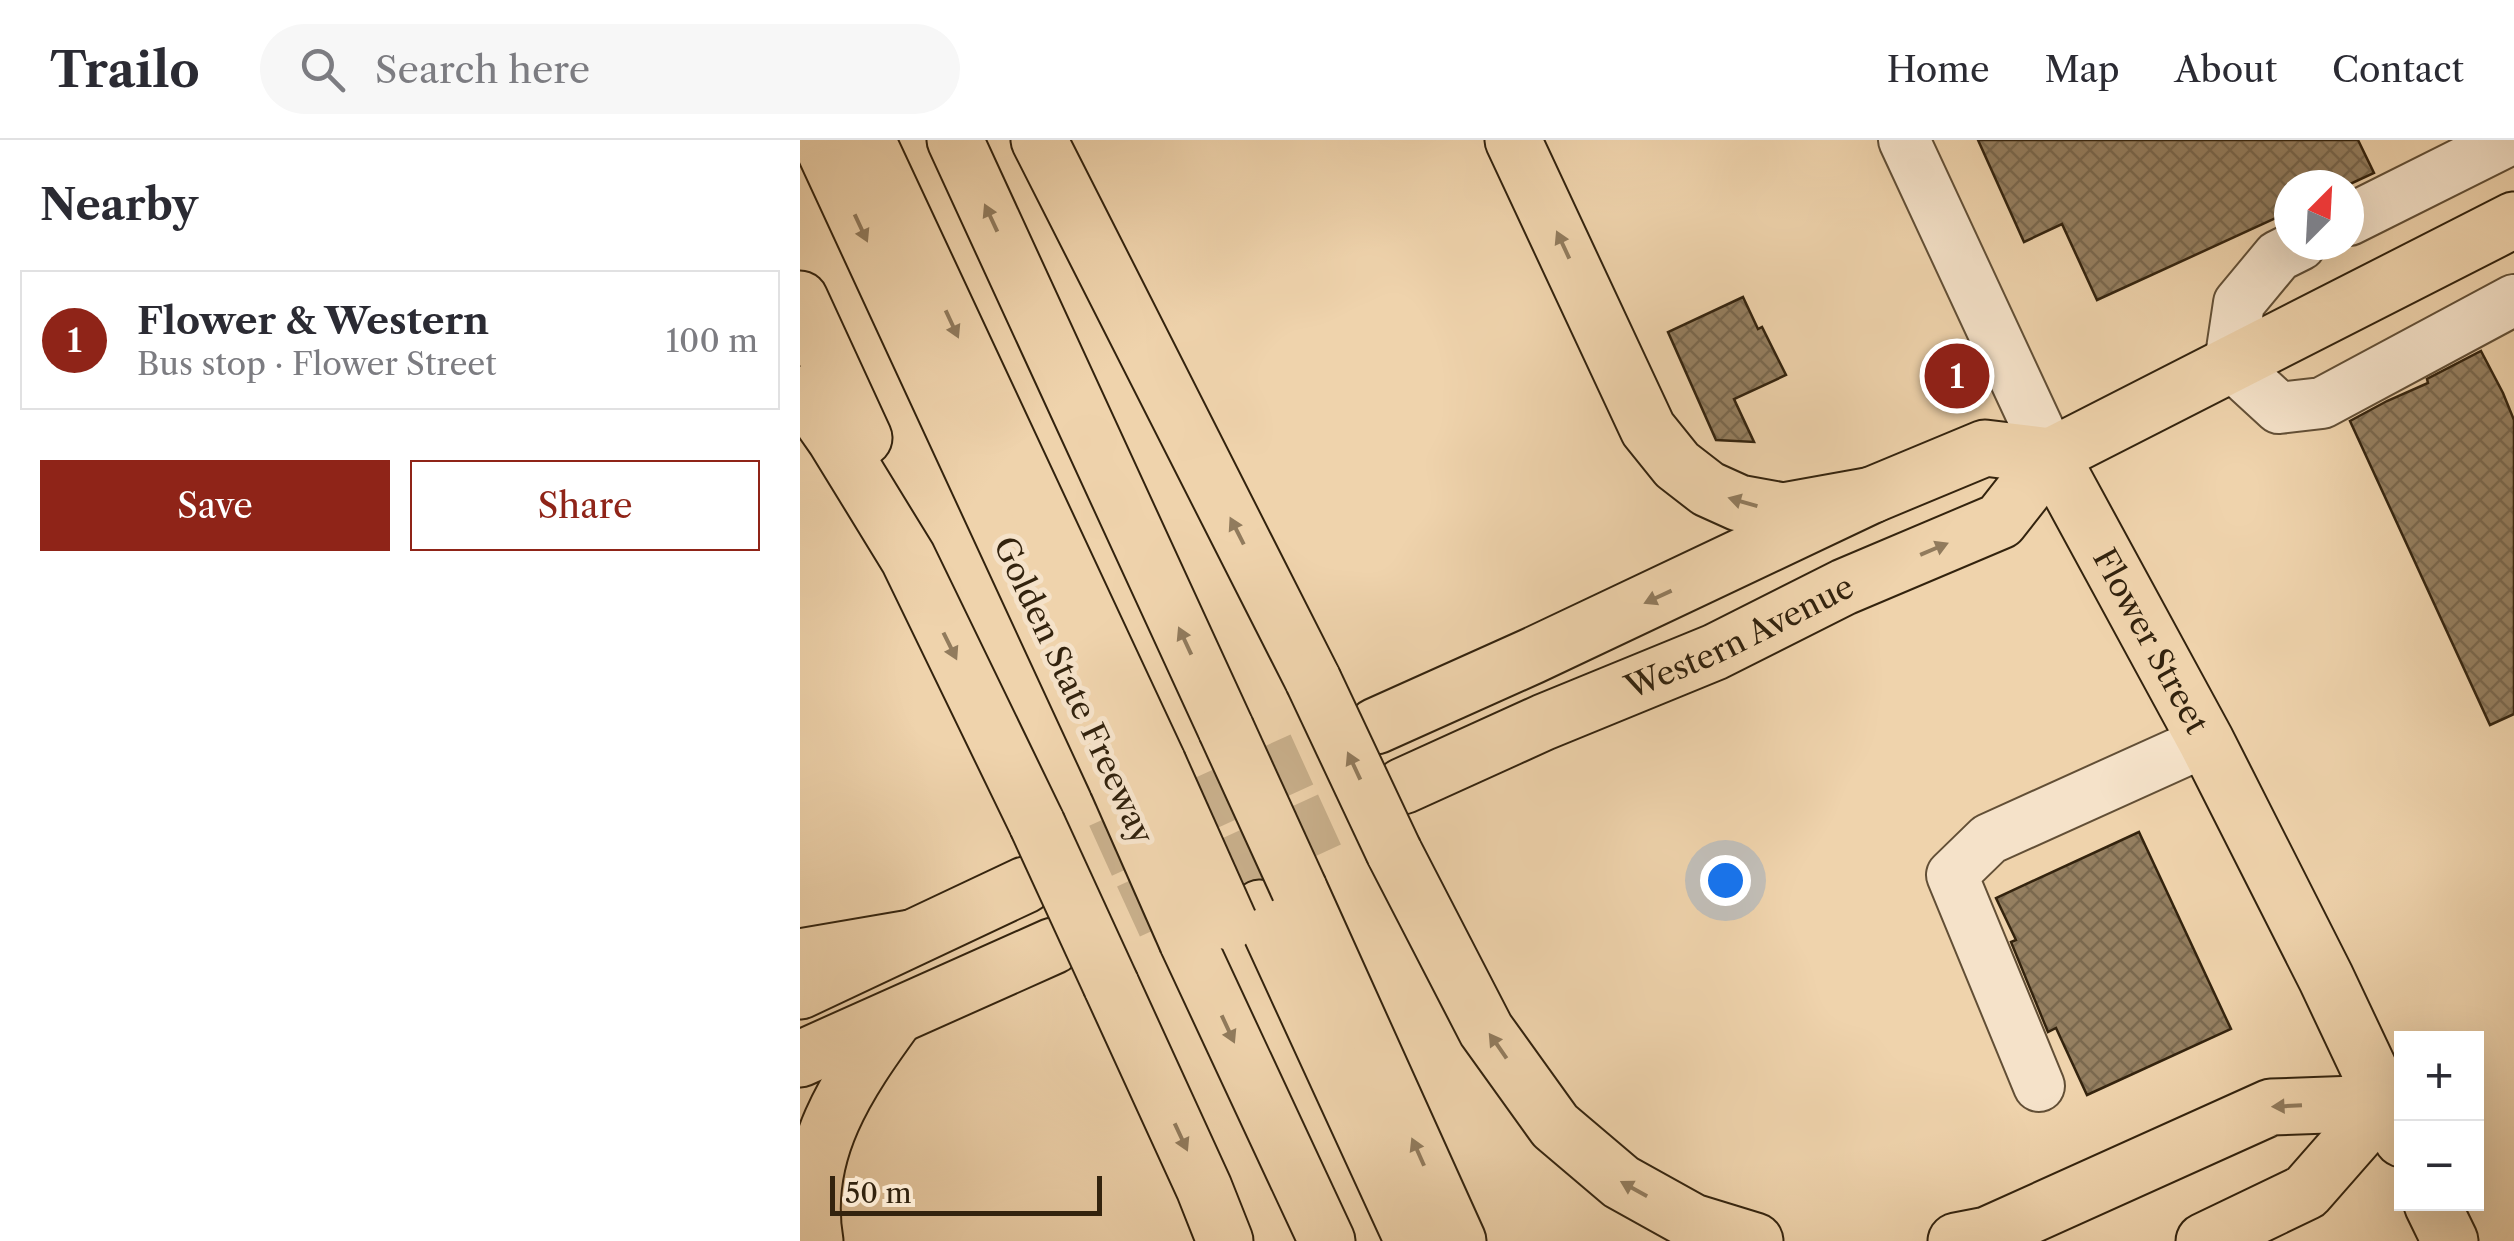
<!DOCTYPE html>
<meta charset="utf-8">
<style>
:root{--surface:#fff;--page:#f7f7f7;--text:#2b2b33;--muted:#7c7c81;--line:#e1e1e2;--accent:#8f2418}
body{margin:0;font-family:"Libre Caslon Text",serif;background:var(--page);color:var(--text)}
.controls{position:absolute;right:30px;bottom:30px;display:grid;overflow:hidden;border-radius:0px;box-shadow:0 10px 40px #0002}
.controls button{width:90px;height:90px;display:grid;place-items:center;padding:0;border:0;border-bottom:2px solid var(--line);background:var(--surface);color:var(--text);font:50px sans-serif}
.compass{position:absolute;left:1474px;top:30px;width:90px;height:90px;border-radius:50%;background:var(--surface);box-shadow:0 10px 40px #0002;rotate:24deg}
.scale{position:absolute;left:30px;bottom:25px;width:272px;box-sizing:border-box;padding-left:10px;border:5px solid #33230e;border-top:0;font-size:28px;line-height:35px;white-space:nowrap;color:#33230e;-webkit-text-stroke:8px #f5e2c9;paint-order:stroke}
.you{position:absolute;left:925px;top:740px;width:35px;height:35px;margin:-25px;border:8px solid #fff;border-radius:50%;background:#1a73e8;box-shadow:0 0 0 15px #1a73e833}
.badge{display:grid;place-items:center;width:65px;height:65px;border-radius:50%;background:var(--accent);color:#fff;font-size:32px;font-weight:700}
.pin{position:absolute;translate:-50% -50%;border:5px solid #fff;box-shadow:0 2px 10px #0006}
.list{margin:0;padding:0;list-style:none}
h2{display:flex;justify-content:space-between;align-items:center;height:130px;margin:0;padding:0 40px;font-size:42px}
h2 small{font-size:32px;font-weight:400;color:var(--muted)}
.list li{display:grid;grid-template-columns:65px 1fr auto;gap:30px;align-items:center;box-sizing:border-box;height:140px;margin:0 20px 20px;padding:0 20px;border:2px solid var(--line);border-radius:0px}
.list b{display:block;font-size:38px;white-space:nowrap}
.list p{margin:0;font-size:32px;white-space:nowrap;color:var(--muted)}
.list em{font-size:32px;font-style:normal;color:var(--muted)}
.actions{display:flex;gap:20px;padding:30px 40px}
.actions a{flex:1;padding:22px 0;border:2px solid var(--accent);border-radius:0px;text-align:center;font-size:35px;color:var(--accent)}
.actions .main{background:var(--accent);color:#fff}
.icon{flex:none;width:55px;height:55px;fill:none;stroke:currentColor;stroke-width:2;stroke-linecap:round;stroke-linejoin:round}
.map{position:relative;flex:none;width:1714px;height:1101px;overflow:hidden}
header{display:flex;align-items:center;gap:60px;box-sizing:border-box;height:140px;padding:0 50px;background:var(--surface);border-bottom:2px solid var(--line)}
header strong{font-size:48px}
nav{display:flex;gap:55px;margin-inline-start:auto;font-size:35px}
.search{width:700px;height:90px;background:var(--page);display:flex;align-items:center;gap:25px;box-sizing:border-box;padding:0 35px;border-radius:55px;color:var(--muted);font-size:38px}
main{display:flex}
aside{flex:1;background:var(--surface)}
.map>svg:first-child{display:block}
.building{fill:url(#building-cross-hatch);stroke:#33230e;stroke-width:2.5}
.lines{fill:none;stroke-linecap:round;stroke-linejoin:round}
.major-tunnel{stroke:#c9b08c;stroke-width:55;stroke-dasharray:55 28;stroke-linecap:butt}
.minor-casing{stroke:#624f36;stroke-width:54}
.major-casing{stroke:#33230e;stroke-width:59}
.highway-casing{stroke:#33230e;stroke-width:59}
.minor{stroke:#f5e2c9;stroke-width:50}
.major{stroke:#efd3ac;stroke-width:55}
.highway{stroke:#efd3ac;stroke-width:55}
.highway-bridge-casing{stroke:#33230e;stroke-width:59;stroke-linecap:butt}
.highway-bridge{stroke:#efd3ac;stroke-width:55}
.oneway{fill:#917b5d}
.labels{text-anchor:middle;dominant-baseline:central;stroke-width:10;stroke-linejoin:round;paint-order:stroke}
.street-label{font-size:32px;fill:#33230e;stroke:#f5e2c9}
</style>
<header>
<strong>Trailo</strong>
<div class="search"><svg class="icon" aria-label="search" viewBox="0 0 24 24"><circle cx="10" cy="10" r="6"/><path d="M15 15l6 6"/></svg>Search here</div>
<nav><a>Home</a><a>Map</a><a>About</a><a>Contact</a></nav>
</header>
<main>
<aside>
<h2>Nearby<small></small></h2>
<ul class="list">
<li><span class="badge">1</span><div><b>Flower &amp; Western</b><p>Bus stop · Flower Street</p></div><em>100 m</em></li>
</ul>
<div class="actions"><a class="main">Save</a><a>Share</a></div>
</aside>
<div class="map">
<svg width="1714" height="1101" viewBox="0 0 1714 1101">
<defs>
<pattern id="building-cross-hatch" width="8" height="8" patternUnits="userSpaceOnUse" patternTransform="scale(2.5)"><rect width="8" height="8" fill="#957f60"/><path d="M0 0l8 8M0 8l8-8" fill="none" stroke="#7a684e"/></pattern>
</defs>
<rect width="100%" height="100%" fill="#efd3ac"/>
<filter id="stains"><feTurbulence type="fractalNoise" baseFrequency=".002" numOctaves="4"/><feColorMatrix values="0 0 0 0 .2 0 0 0 0 .09 0 0 0 0 .02 0 0 0 .5 -.17"/></filter>
<radialGradient id="worn" r=".72"><stop offset=".6" stop-color="#630" stop-opacity="0"/><stop offset="1" stop-color="#630" stop-opacity=".3"/></radialGradient>
<g class="building">
<path d="M 1178,0 L 1558,0 L 1574,33 L 1548,45 L 1489,45 L 1489,72 L 1297,160 L 1262,84 L 1224,102 Z"/>
<path d="M 943,157 L 958,189 L 962,187 L 986,235 L 934,259 L 954,302 L 916,300 L 868,192 Z"/>
<path d="M 1681,211 L 1703,253 L 1714,280 L 1714,574 L 1690,585 L 1550,281 L 1587,261 L 1628,243 L 1627,239 Z"/>
<path d="M 1339,692 L 1431,889 L 1287,955 L 1256,888 L 1248,892 L 1211,802 L 1216,800 L 1196,758 Z"/>
</g>
<g class="lines">
<g class="major-tunnel">
<path d="M 225,745 L 576,586"/>
<path d="M 253,806 L 603,646"/>
</g>
<defs>
<g id="minor">
<path d="M 1104,0 L 1251,316"/>
<path d="M 1549,80 L 1709,0"/>
<path d="M 1500,105 L 1478,116 L 1439,163 L 1430,223 L 1479,268 L 1522,263 L 1714,160"/>
<path d="M 1239,946 L 1152,735 L 1189,699 L 1406,601"/>
</g>
<g id="major">
<path id="s1" d="M 1251,316 L 1406,601 L 1526,838 L 1602,999"/>
<path d="M 576,586 L 732,516 L 1072,355 L 1185,308 L 1251,316"/>
<path id="s2" d="M 603,646 L 744,582 L 915,512 L 1044,447 L 1200,381 L 1251,316 L 1714,80"/>
<path d="M 0,851 L 225,745"/>
<path d="M 0,919 L 253,806"/>
<path d="M 1632,1064 L 1650,1101"/>
</g>
<g id="highway">
<path d="M 20,0 L 317,642"/>
<path d="M 67,0 L 358,623"/>
<path d="M 155,0 L 426,589"/>
<path d="M 239,0 L 513,540"/>
<path d="M 713,0 L 848,289 L 877,325 L 908,349 L 939,363 L 983,371 L 1072,355"/>
<path d="M 0,159 L 64,298"/>
<path d="M 0,254 L 7,259 L 35,299 L 108,418 L 237,684"/>
<path d="M 594,712 L 686,890 L 755,986 L 821,1042 L 893,1082 L 955,1101"/>
<path d="M 499,749 L 658,1101"/>
<path d="M 460,768 L 613,1101"/>
<path d="M 387,801 L 527,1101"/>
<path d="M 0,817 L 110,798"/>
<path d="M 311,845 L 404,1048 L 425,1101"/>
<path d="M 15,1101 C 0,1012 48,943 96,877"/>
<path d="M 1156,1101 L 1187,1095 L 1471,967 L 1584,963"/>
<path d="M 1404,1101 L 1506,1052 L 1584,963"/>
</g>
</defs>
<use href="#minor" class="minor-casing"/>
<use href="#major" class="major-casing"/>
<use href="#highway" class="highway-casing"/>
<use href="#minor" class="minor"/>
<use href="#major" class="major"/>
<use href="#highway" class="highway"/>
<defs>
<g id="highway-bridge">
<path d="M 513,540 L 594,712"/>
<path d="M 426,589 L 499,749"/>
<path d="M 358,623 L 429,782"/>
<path d="M 317,642 L 387,801"/>
<path d="M 237,684 L 311,845"/>
</g>
</defs>
<use href="#highway-bridge" class="highway-bridge-casing"/>
<use href="#highway-bridge" class="highway-bridge"/>
</g>
<defs><path id="oneway-solid" d="M-6-.8H1V-3.2L6.5 0L1 3.2V.8H-6Z" transform="scale(2.5)"/></defs>
<g class="oneway">
<use href="#oneway-solid" transform="translate(191 78) rotate(-115)"/>
<use href="#oneway-solid" transform="translate(61 88) rotate(65)"/>
<use href="#oneway-solid" transform="translate(763 105) rotate(-115)"/>
<use href="#oneway-solid" transform="translate(152 184) rotate(65)"/>
<use href="#oneway-solid" transform="translate(943 362) rotate(-164)"/>
<use href="#oneway-solid" transform="translate(437 391) rotate(-117)"/>
<use href="#oneway-solid" transform="translate(1134 409) rotate(-23)"/>
<use href="#oneway-solid" transform="translate(858 457) rotate(155)"/>
<use href="#oneway-solid" transform="translate(385 501) rotate(-115)"/>
<use href="#oneway-solid" transform="translate(150 506) rotate(64)"/>
<use href="#oneway-solid" transform="translate(554 626) rotate(-115)"/>
<use href="#oneway-solid" transform="translate(428 889) rotate(65)"/>
<use href="#oneway-solid" transform="translate(698 906) rotate(-125)"/>
<use href="#oneway-solid" transform="translate(1487 966) rotate(177)"/>
<use href="#oneway-solid" transform="translate(381 997) rotate(65)"/>
<use href="#oneway-solid" transform="translate(618 1012) rotate(-114)"/>
<use href="#oneway-solid" transform="translate(834 1049) rotate(-151)"/>
</g>
<g class="labels">
<g class="street-label">
<text stroke="none"><textPath href="#s2" startOffset="368">Western Avenue</textPath></text>
<text stroke="none"><textPath href="#s1" startOffset="210">Flower Street</textPath></text>
<text transform="translate(274 550) rotate(65)">Golden State Freeway</text>
</g>
</g>
<rect width="100%" height="100%" filter="url(#stains)"/>
<rect width="100%" height="100%" fill="url(#worn)"/>
</svg>
<div class="controls">
<button>+</button>
<button>−</button>
</div>
<svg class="compass" viewBox="-18 -18 36 36"><path d="M0-13l5 13h-10z" fill="#e53935"/><path d="M0 13l5-13h-10z" fill="#7c7c81"/></svg>
<div class="scale">50 m</div>
<div class="you"></div>
<div class="pin badge" style="left:1157px;top:236px">1</div>
</div>
</main>
